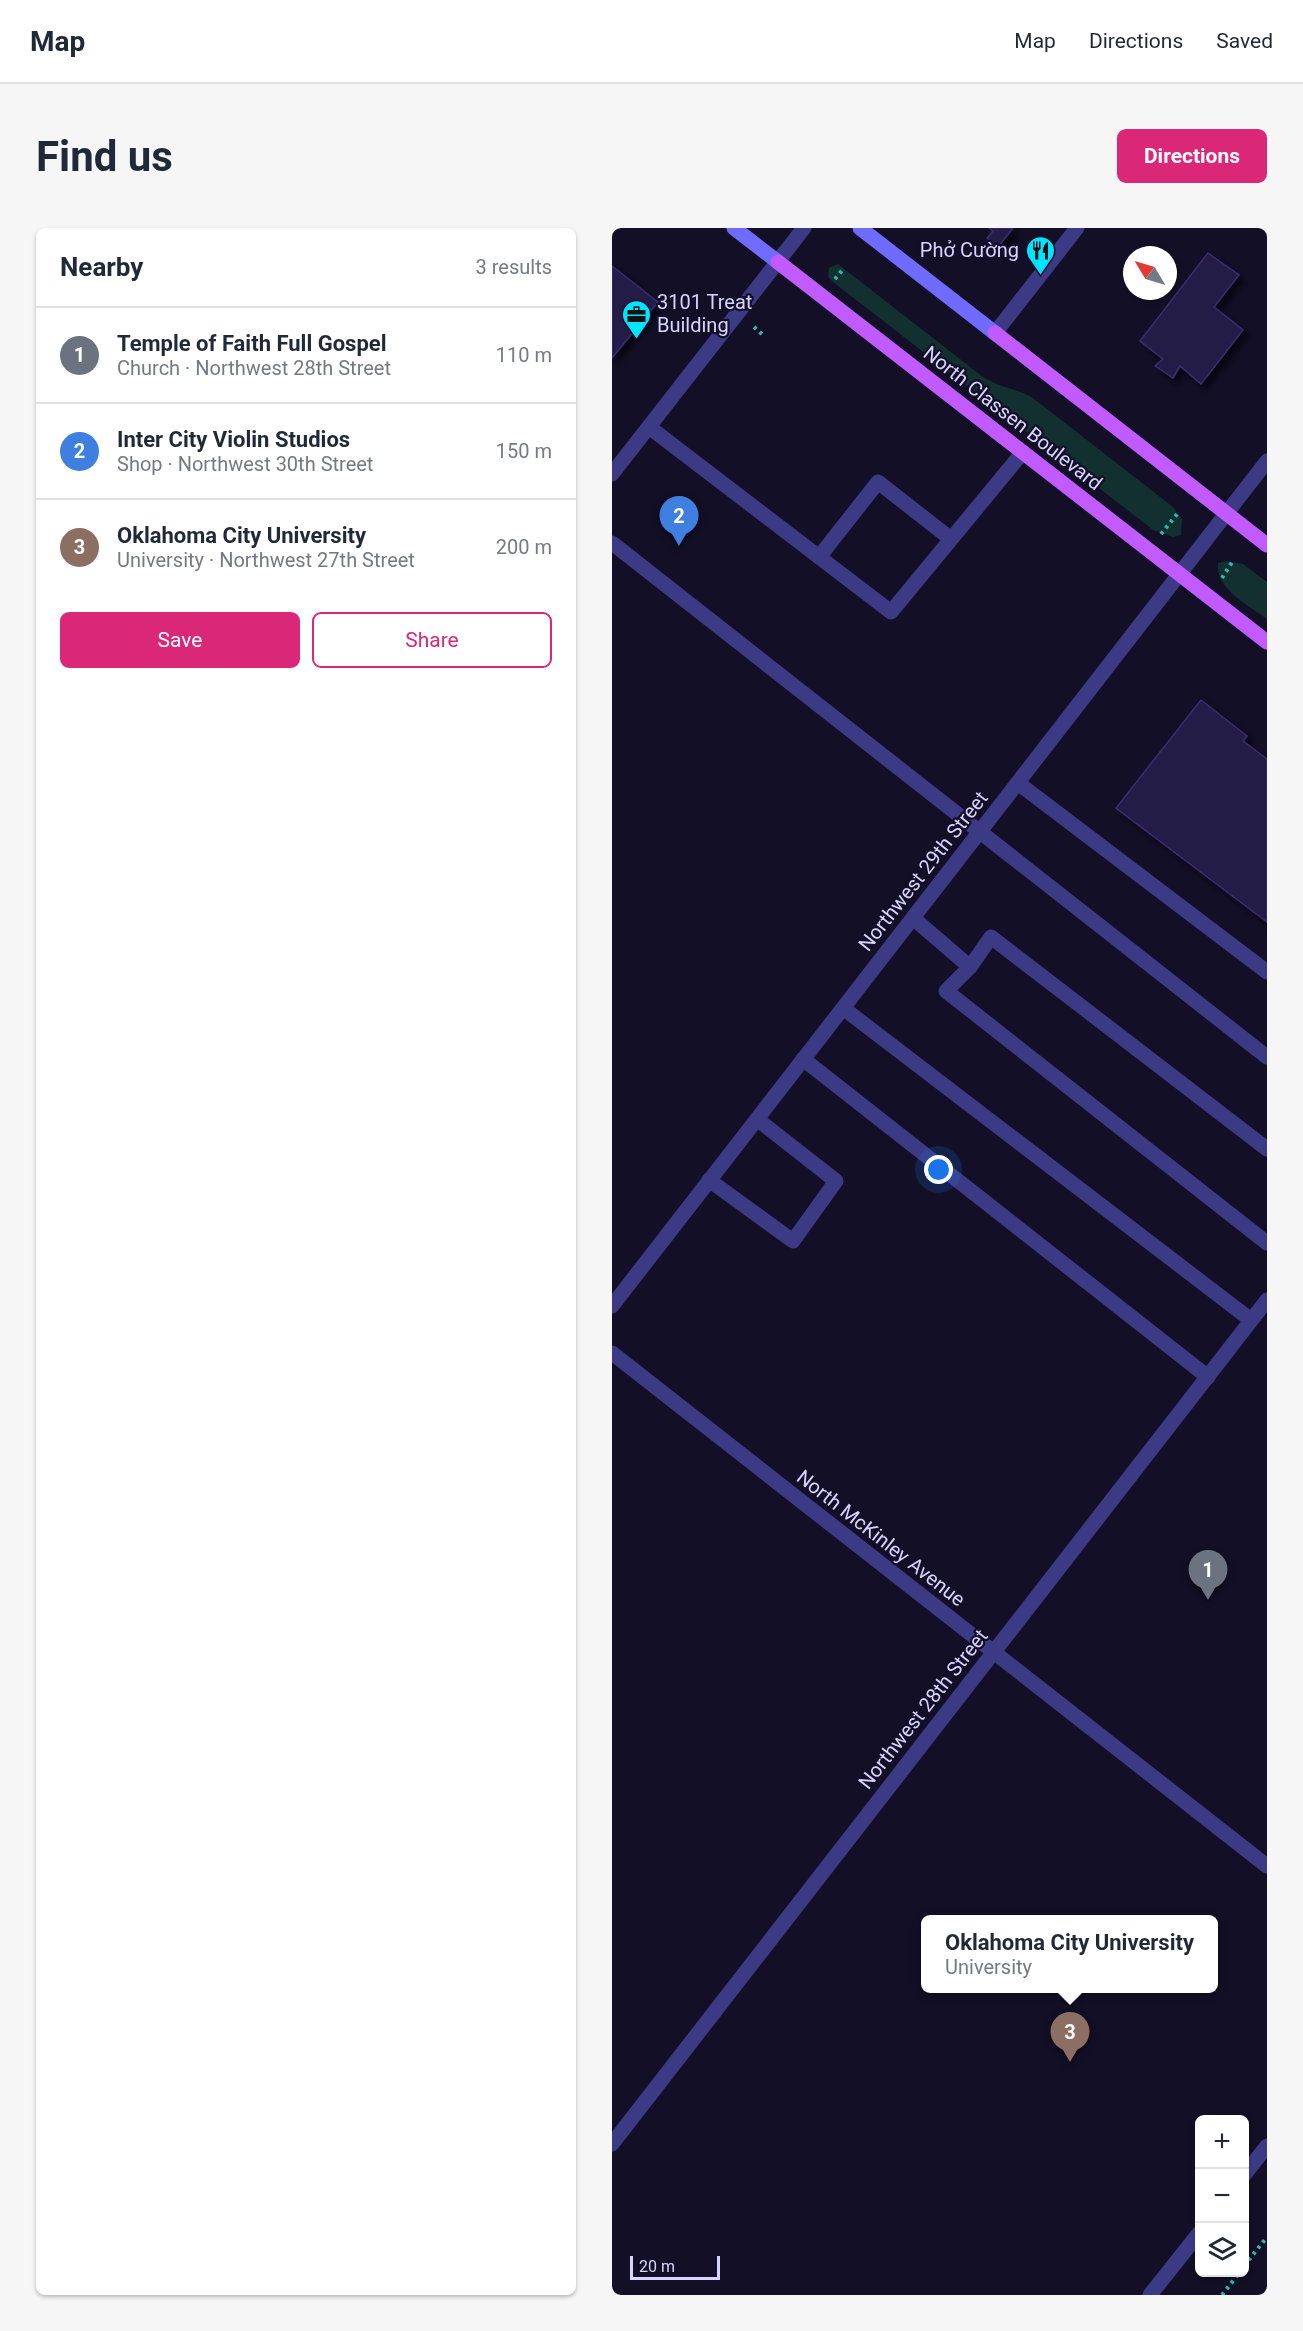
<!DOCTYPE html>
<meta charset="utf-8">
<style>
:root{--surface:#fff;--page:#f6f6f7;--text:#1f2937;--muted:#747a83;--line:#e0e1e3;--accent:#db2777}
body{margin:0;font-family:Roboto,sans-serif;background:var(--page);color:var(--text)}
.controls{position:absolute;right:18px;bottom:18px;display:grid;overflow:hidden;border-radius:9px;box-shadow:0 2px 4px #0004}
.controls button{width:54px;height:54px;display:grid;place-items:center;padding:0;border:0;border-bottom:2px solid var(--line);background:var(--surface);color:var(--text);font:30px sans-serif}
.compass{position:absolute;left:511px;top:18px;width:54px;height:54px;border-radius:50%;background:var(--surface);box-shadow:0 2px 4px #0004;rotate:308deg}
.scale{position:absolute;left:18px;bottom:15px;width:90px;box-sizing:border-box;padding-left:6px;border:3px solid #d9d4ff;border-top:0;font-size:16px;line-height:21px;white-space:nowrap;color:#d9d4ff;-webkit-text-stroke:4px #130f26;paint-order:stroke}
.you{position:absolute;left:327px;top:942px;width:21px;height:21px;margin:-15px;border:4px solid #fff;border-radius:50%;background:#1a73e8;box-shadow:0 0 0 9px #1a73e833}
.badge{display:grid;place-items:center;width:39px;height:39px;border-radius:50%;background:var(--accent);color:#fff;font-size:20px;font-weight:700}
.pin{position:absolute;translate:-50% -50px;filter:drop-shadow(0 2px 3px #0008)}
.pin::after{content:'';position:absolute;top:32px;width:21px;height:18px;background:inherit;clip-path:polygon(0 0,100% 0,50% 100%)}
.popup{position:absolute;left:309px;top:1687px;width:297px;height:78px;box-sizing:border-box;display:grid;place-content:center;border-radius:9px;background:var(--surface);filter:drop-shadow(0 2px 4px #0005);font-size:20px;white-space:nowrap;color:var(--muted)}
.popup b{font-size:22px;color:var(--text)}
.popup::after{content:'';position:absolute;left:50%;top:100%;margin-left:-12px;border:12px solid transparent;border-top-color:var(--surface)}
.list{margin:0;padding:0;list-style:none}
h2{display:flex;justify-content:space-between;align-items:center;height:78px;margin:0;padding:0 24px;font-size:26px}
h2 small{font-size:20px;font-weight:400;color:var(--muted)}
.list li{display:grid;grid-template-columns:39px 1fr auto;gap:18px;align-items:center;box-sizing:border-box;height:96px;padding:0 24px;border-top:2px solid var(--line)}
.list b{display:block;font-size:22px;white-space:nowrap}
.list p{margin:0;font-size:20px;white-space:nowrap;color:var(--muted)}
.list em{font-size:20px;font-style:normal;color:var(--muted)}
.actions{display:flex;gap:12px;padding:18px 24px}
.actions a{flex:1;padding:14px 0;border:2px solid var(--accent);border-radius:9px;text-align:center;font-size:21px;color:var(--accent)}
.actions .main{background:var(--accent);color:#fff}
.icon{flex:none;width:33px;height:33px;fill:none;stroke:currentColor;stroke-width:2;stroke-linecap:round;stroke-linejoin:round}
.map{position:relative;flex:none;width:655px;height:2067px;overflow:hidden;border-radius:9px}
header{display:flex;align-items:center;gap:36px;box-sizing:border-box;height:84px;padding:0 30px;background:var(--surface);border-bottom:2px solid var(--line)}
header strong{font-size:28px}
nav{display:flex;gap:33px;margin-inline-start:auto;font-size:21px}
.intro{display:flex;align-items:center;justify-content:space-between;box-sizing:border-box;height:144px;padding:0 36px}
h1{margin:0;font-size:42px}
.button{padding:15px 27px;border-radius:9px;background:var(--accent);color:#fff;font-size:21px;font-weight:700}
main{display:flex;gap:36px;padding:0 36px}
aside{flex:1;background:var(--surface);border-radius:9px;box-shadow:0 2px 4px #0004}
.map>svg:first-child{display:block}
.green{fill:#12302f}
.building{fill:#241b47;stroke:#3b2d73;stroke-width:1.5;filter:url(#shadow)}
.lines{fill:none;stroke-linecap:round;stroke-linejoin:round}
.path{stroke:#2fb8b0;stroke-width:4;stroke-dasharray:3 4.5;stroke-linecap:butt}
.service{stroke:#3d3a85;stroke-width:15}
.minor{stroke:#3d3a85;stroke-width:15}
.tertiary{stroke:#3d3a85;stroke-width:15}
.secondary{stroke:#6f6bff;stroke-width:15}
.primary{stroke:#c25bff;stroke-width:15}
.labels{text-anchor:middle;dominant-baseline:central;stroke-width:4.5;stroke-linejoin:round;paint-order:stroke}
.poi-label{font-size:20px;fill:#d9d4ff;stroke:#130f26;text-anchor:end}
.street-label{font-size:20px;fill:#d9d4ff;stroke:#130f26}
</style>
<header>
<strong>Map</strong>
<nav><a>Map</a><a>Directions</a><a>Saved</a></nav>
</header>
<div class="intro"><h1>Find us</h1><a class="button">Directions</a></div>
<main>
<aside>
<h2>Nearby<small>3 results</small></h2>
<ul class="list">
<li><span class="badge" style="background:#6b7280">1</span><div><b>Temple of Faith Full Gospel</b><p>Church · Northwest 28th Street</p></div><em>110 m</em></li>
<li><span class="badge" style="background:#3f7fe0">2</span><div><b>Inter City Violin Studios</b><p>Shop · Northwest 30th Street</p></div><em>150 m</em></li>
<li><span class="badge" style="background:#8d6e63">3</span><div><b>Oklahoma City University</b><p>University · Northwest 27th Street</p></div><em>200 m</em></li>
</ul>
<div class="actions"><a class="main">Save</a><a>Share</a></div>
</aside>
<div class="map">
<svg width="655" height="2067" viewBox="0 0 655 2067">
<defs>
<filter id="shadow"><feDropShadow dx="5.5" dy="5.5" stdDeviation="3" flood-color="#0009"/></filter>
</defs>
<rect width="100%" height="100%" fill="#130f26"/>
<g class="green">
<path d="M 226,36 L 371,149 C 387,159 405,161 421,170 L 561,279 L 570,291 L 569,307 L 561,309 L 541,302 L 221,54 L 216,49 L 217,40 Z"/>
<path d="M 614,333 L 631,336 L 655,354 L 655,391 C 638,378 603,361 606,335 Z"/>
</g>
<g class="building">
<path d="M 377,0 L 401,0 L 386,19 L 375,10 L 381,3 Z"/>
<path d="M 596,25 L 627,47 L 602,79 L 631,102 L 589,156 L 568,138 L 561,150 L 543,138 L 551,131 L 528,113 Z"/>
<path d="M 0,38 L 46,74 L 0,130 Z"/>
<path d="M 589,472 L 635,508 L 631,513 L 655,531 L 655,694 L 504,580 Z"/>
</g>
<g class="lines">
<g class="path">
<path d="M 223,51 L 232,40"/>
<path d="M 142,99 L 150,106"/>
<path d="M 549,306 L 566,285"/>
<path d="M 610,350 L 622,331"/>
<path d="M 632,2038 L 655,2009"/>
<path d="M 610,2067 L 628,2044"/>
</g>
<g class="service">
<path d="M 383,105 L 465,0"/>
<path d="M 37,199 L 279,384 L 411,224"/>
<path d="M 0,315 L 655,829"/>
<path d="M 207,329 L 266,254 L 339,311"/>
<path d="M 406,555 L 655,744"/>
<path d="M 301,690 L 358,739"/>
<path d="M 231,780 L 639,1092"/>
<path d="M 191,831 L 596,1149"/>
<path d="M 655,921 L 379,709 L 358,739 L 334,763 L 655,1015"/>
<path d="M 97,952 L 181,1013 L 224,953 L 145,891"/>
</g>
<g class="minor">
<path d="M 0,1078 L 655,233"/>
<path d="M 0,1125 L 655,1638"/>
<path d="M 0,1916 L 655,1072"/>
<path d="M 632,1947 L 655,1918"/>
<path d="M 538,2067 L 588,2004"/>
</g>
<path class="tertiary" d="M 0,246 L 192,0"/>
<g class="secondary">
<path d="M 122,0 L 166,34"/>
<path d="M 248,0 L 383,105"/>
</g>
<g class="primary">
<path d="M 166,34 L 655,414"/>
<path d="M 383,105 L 655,317"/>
</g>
</g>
<defs>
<symbol id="restaurant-pin" viewBox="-11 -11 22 30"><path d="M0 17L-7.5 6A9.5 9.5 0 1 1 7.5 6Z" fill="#00e5ff" stroke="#130f26"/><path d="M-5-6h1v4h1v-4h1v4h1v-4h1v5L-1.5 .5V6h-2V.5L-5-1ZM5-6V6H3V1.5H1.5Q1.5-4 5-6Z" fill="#111"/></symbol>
<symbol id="office-pin" viewBox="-11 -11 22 30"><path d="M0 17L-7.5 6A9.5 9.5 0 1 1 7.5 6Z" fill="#00e5ff" stroke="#130f26"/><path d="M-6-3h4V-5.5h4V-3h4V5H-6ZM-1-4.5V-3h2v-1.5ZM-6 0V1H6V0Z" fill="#111"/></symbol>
</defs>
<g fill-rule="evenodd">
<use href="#restaurant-pin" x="412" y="6" width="33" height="45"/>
<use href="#office-pin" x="8" y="70" width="33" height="45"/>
</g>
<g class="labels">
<g class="poi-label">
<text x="407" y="22">Phở Cường</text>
<text x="45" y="74" text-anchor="start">3101 Treat<tspan x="45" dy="23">Building</tspan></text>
</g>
<g class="street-label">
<text transform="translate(401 190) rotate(38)">North Classen Boulevard</text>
<text transform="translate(311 643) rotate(-52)">Northwest 29th Street</text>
<text transform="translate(269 1310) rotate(38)">North McKinley Avenue</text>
<text transform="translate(311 1481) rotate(-52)">Northwest 28th Street</text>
</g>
</g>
</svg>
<div class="controls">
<button>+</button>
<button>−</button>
<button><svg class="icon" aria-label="layers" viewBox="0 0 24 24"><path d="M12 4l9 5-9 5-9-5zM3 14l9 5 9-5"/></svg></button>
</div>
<svg class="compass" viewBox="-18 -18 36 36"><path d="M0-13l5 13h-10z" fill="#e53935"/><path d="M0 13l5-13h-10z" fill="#747a83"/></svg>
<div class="scale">20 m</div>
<div class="you"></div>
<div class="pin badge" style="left:596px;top:1372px;background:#6b7280">1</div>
<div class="pin badge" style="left:67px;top:318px;background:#3f7fe0">2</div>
<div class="pin badge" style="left:458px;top:1834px;background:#8d6e63">3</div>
<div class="popup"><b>Oklahoma City University</b>University</div>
</div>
</main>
